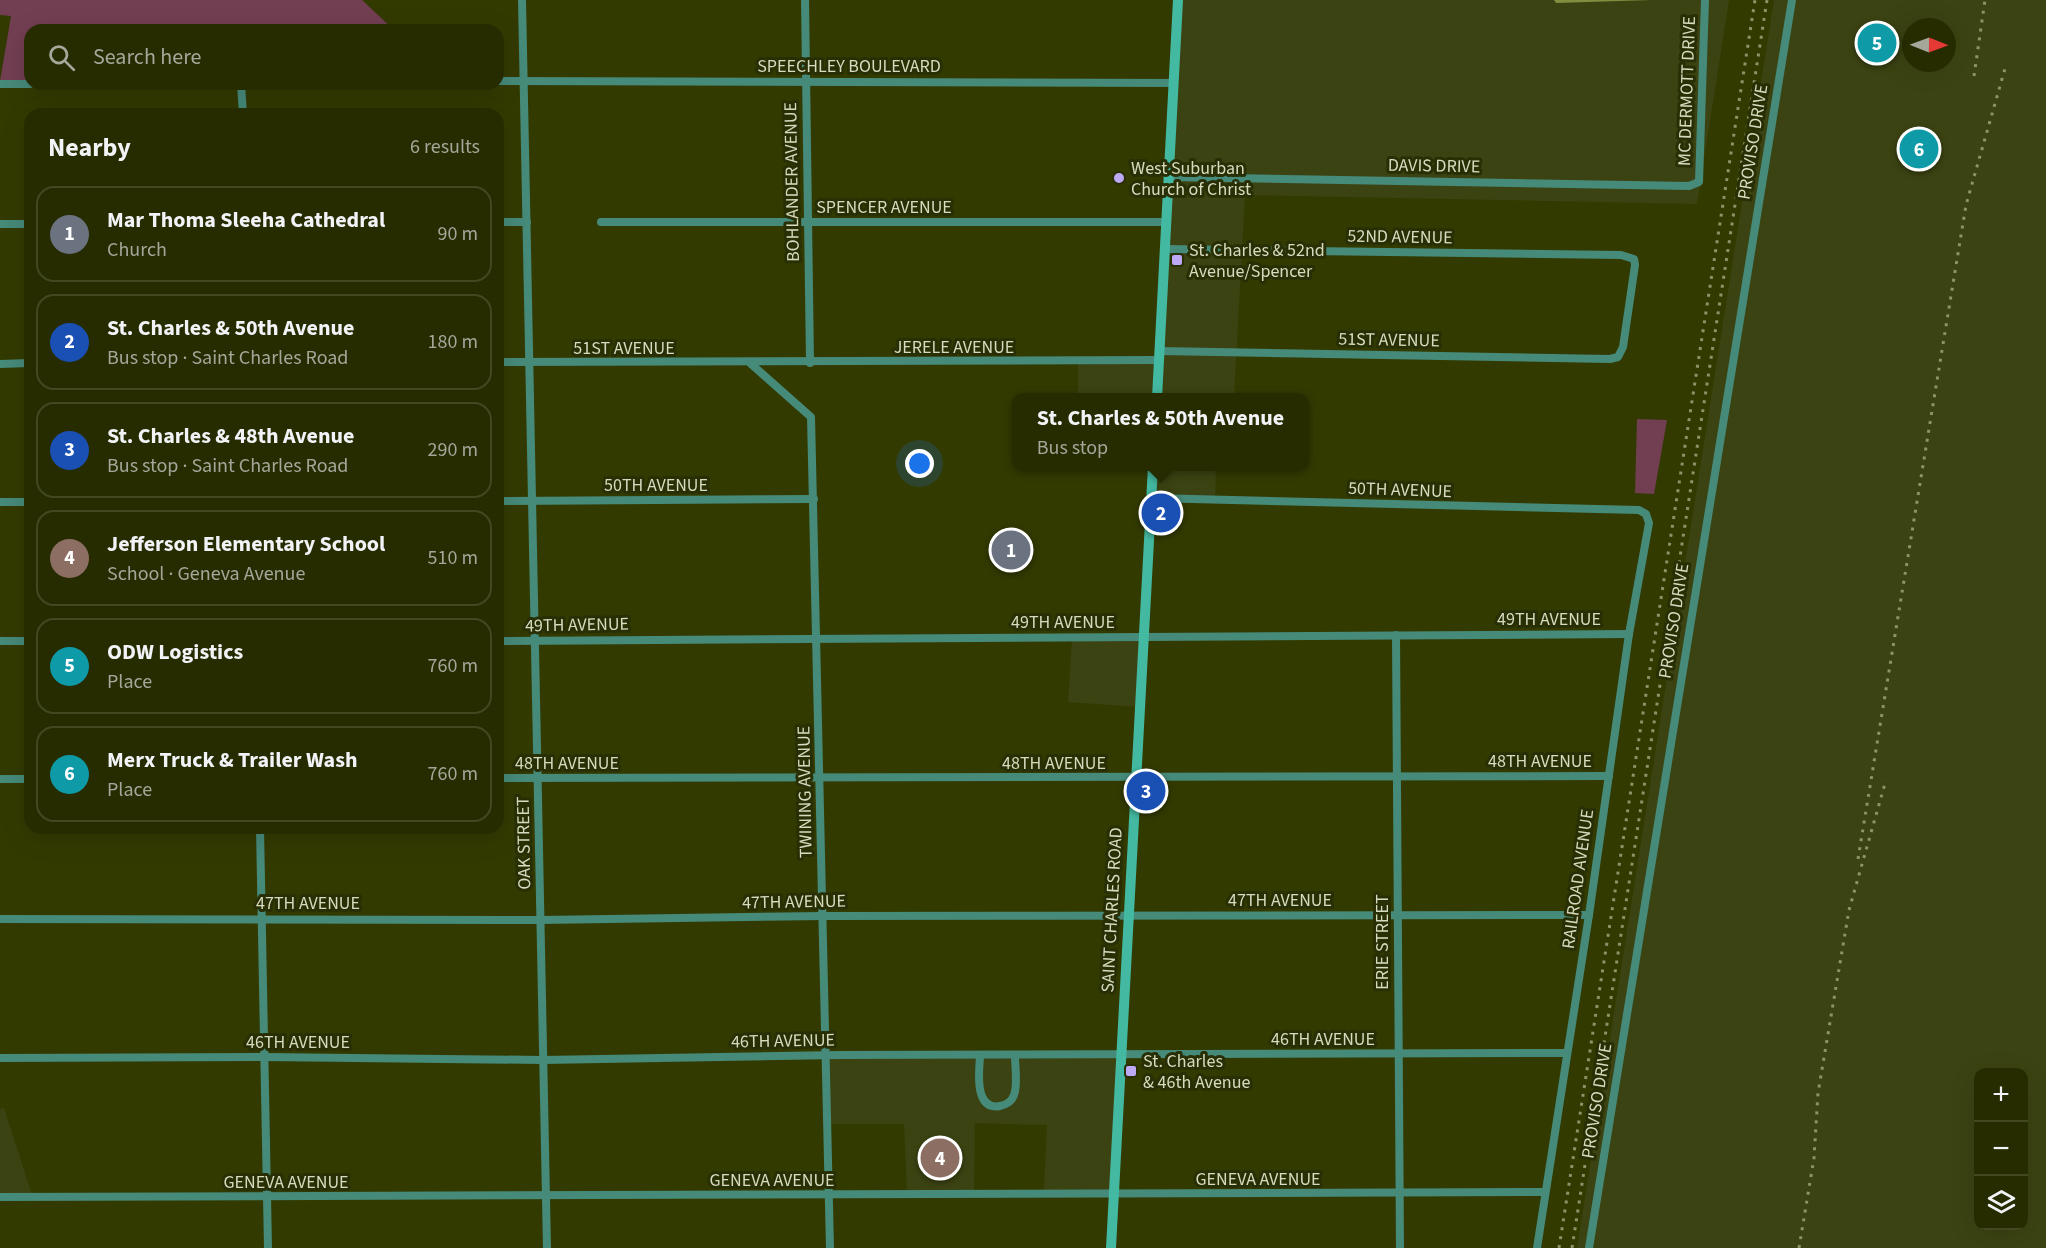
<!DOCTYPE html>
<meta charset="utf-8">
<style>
:root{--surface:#262c00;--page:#32380f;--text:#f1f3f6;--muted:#a4a799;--line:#424822;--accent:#bea9f5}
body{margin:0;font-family:"Source Sans 3",sans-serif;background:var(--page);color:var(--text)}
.controls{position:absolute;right:18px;bottom:18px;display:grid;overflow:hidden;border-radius:12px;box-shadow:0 6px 24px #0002}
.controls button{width:54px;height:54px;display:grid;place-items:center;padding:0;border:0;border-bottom:2px solid var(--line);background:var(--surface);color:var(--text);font:30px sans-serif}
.compass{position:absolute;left:1902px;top:18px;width:54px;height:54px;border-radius:50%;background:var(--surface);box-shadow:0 6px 24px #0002;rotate:91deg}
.you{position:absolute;left:920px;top:464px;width:21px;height:21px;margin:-15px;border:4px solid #fff;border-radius:50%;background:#1a73e8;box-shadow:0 0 0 9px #1a73e833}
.badge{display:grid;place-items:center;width:39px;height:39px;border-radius:50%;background:var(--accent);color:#fff;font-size:20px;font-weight:700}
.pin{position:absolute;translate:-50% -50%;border:3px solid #fff;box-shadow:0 2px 6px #0006}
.popup{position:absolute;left:1012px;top:393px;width:297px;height:78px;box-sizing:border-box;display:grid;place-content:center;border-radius:12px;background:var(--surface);filter:drop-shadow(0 2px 4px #0005);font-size:20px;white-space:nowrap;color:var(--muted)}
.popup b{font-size:22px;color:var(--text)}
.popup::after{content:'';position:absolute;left:50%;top:100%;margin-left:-12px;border:12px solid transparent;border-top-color:var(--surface)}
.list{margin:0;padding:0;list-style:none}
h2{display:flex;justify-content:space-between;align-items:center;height:78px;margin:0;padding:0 24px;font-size:26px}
h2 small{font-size:20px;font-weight:400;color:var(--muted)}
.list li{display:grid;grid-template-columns:39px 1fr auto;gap:18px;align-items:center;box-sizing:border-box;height:96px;margin:0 12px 12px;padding:0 12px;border:2px solid var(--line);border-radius:18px}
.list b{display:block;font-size:22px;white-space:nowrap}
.list p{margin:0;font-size:20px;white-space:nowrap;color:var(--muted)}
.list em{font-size:20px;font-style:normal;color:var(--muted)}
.icon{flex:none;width:33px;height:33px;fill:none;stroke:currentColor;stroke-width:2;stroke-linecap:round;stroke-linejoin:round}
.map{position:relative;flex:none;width:2046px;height:1248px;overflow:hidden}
.search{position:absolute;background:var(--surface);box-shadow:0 6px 24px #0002;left:24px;top:24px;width:480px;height:66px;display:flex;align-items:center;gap:15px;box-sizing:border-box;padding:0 21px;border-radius:18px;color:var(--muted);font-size:22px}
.panel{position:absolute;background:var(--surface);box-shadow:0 6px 24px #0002;left:24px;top:108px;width:480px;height:726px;border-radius:18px}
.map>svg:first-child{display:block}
.built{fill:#3c4312;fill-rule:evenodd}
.green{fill:#723e52}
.water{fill:#828d40}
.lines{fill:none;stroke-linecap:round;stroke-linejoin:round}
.minor{stroke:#468a7a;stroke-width:8}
.secondary{stroke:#43b9a1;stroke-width:10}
.rail{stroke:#8d9369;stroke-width:3;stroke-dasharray:3 6;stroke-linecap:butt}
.poi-dot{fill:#bea9f5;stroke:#292f04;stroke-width:2}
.labels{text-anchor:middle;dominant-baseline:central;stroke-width:6;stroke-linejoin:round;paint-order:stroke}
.street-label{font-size:18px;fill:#d6dbbf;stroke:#292f04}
.poi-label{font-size:18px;fill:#d6dbbf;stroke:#292f04;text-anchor:start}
</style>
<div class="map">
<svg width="2046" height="1248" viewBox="0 0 2046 1248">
<rect width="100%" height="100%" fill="#333a00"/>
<g class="built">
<path d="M 1179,0 L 1729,0 L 1697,204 L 1245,195 L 1234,397 L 1159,398 Z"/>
<path d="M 1774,0 L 2046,0 L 2046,1248 L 1577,1248 ZM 1911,27 L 1947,27 L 1947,63 L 1911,63 ZM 1978,1072 L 2024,1072 L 2024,1226 L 1978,1226 Z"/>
<path d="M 1156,363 L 1154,397 L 1078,397 L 1078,364 Z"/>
<path d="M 1049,466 L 1151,467 L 1150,469 Z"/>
<path d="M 1155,467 L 1216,467 L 1215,499 L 1153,498 Z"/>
<path d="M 1072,640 L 1141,640 L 1138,707 L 1068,702 Z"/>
<path d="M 1118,1058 L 1111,1191 L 1044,1191 L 1047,1125 L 975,1123 L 974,1191 L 907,1192 L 904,1124 L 830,1124 L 828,1059 Z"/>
<path d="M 4,1108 L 32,1195 L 0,1195 L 0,1109 Z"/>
</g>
<g class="green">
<path d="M 0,0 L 362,0 L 394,30 L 30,30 L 30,81 L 0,81 L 11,16 L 0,15 Z"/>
<path d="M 1637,419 L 1667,420 L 1654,494 L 1635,493 Z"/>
</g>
<path class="water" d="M 1554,0 L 1651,0 L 1556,3 Z"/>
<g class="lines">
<g class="minor">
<path d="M 522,0 L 547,1248"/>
<path d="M 805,0 L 810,363"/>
<path d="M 498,81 L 1174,83"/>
<path d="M 0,84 L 30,84"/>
<path d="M 241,84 L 243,114"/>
<path d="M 1169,177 L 1689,186 L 1699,182 L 1705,0"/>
<path d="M 498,222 L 527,222"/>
<path d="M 601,222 L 1166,222"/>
<path d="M 0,224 L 30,224"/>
<path d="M 1159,351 L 1610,359 L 1618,357 L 1623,347 L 1635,265 L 1634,259 L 1621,255 L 1165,249"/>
<path d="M 498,362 L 1159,360"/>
<path d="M 750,363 L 811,417 L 830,1248"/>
<path d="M 0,364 L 30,363"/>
<path d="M 1152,498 L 1639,510 L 1646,514 L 1649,523 L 1629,634 L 1589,915 L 1537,1248"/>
<path d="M 498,501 L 814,499"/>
<path d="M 0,502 L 30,502"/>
<path d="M 1396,635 L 1400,1248"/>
<path d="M 0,641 L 30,641"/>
<path d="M 498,641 L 1629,634"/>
<path d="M 498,778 L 1609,776"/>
<path d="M 0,779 L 30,779"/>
<path d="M 260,828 L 268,1248"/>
<path d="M 0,919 L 540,920 L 823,916 L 1589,915"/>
<path d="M 980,1057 C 979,1071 974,1111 1000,1106 C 1006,1105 1012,1101 1014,1095 C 1018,1084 1015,1067 1015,1056"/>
<path d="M 0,1058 L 264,1057 L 543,1060 L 838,1055 L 1567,1053"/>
<path d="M 0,1197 L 1545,1192"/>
<path d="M 1589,1248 L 1792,0"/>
</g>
<g class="secondary">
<path d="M 1157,398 L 1178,0"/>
<path d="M 1111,1248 L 1153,466"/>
</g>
<g class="rail">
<path d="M 1974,76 L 1985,0"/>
<path d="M 1858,859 L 1966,205 L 2006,65"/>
<path d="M 1559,1248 L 1755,0"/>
<path d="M 1572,1248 L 1767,0"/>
<path d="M 1799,1248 L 1814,1158 L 1818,1093 L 1849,910 L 1886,780"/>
</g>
</g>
<g class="poi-dot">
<circle cx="1119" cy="178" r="6"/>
<rect x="1171" y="254" width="12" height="12" rx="3"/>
<rect x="1125" y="1065" width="12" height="12" rx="3"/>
</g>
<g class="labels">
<g class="street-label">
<text x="849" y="66">SPEECHLEY BOULEVARD</text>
<text transform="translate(1687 91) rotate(-88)">MC DERMOTT DRIVE</text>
<text transform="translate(1753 142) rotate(-81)">PROVISO DRIVE</text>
<text transform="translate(1434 166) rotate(1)">DAVIS DRIVE</text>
<text transform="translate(792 182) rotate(-91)">BOHLANDER AVENUE</text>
<text x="884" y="207">SPENCER AVENUE</text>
<text transform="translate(1400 237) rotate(1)">52ND AVENUE</text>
<text transform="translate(1389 340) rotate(1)">51ST AVENUE</text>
<text x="954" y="347">JERELE AVENUE</text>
<text x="624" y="348">51ST AVENUE</text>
<text x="656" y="485">50TH AVENUE</text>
<text transform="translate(1400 490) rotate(2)">50TH AVENUE</text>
<text x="1549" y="619">49TH AVENUE</text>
<text transform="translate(1674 621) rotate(-81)">PROVISO DRIVE</text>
<text x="1063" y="622">49TH AVENUE</text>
<text transform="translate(577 625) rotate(-1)">49TH AVENUE</text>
<text x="1540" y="761">48TH AVENUE</text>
<text x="567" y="763">48TH AVENUE</text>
<text x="1054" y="763">48TH AVENUE</text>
<text transform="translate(805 792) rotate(-91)">TWINING AVENUE</text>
<text transform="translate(524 843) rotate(-91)">OAK STREET</text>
<text transform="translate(1578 879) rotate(-82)">RAILROAD AVENUE</text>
<text x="1280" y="900">47TH AVENUE</text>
<text transform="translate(794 902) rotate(-1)">47TH AVENUE</text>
<text x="308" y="903">47TH AVENUE</text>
<text transform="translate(1112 910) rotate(-87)">SAINT CHARLES ROAD</text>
<text transform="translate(1382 942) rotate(-90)">ERIE STREET</text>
<text x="1323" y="1039">46TH AVENUE</text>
<text transform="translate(783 1041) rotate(-1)">46TH AVENUE</text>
<text x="298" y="1042">46TH AVENUE</text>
<text transform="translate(1597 1101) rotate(-81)">PROVISO DRIVE</text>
<text x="1258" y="1179">GENEVA AVENUE</text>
<text x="772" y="1180">GENEVA AVENUE</text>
<text x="286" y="1182">GENEVA AVENUE</text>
</g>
<g class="poi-label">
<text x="1131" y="168">West Suburban<tspan x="1131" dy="21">Church of Christ</tspan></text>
<text x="1189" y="250">St. Charles &amp; 52nd<tspan x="1189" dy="21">Avenue/Spencer</tspan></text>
<text x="1143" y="1061">St. Charles<tspan x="1143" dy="21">&amp; 46th Avenue</tspan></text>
</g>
</g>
</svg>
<div class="controls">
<button>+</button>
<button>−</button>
<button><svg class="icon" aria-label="layers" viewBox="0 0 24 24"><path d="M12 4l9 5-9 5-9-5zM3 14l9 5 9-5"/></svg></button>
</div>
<svg class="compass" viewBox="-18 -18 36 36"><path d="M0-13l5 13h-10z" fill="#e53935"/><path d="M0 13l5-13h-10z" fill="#a4a799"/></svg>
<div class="you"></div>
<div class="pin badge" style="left:1011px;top:550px;background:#6b7280">1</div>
<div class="pin badge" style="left:1161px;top:513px;background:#1a4fb4">2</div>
<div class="popup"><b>St. Charles &amp; 50th Avenue</b>Bus stop</div>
<div class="pin badge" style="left:1146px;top:791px;background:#1a4fb4">3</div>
<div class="pin badge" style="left:940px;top:1158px;background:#8d6e63">4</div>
<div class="pin badge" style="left:1877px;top:43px;background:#0f9aa8">5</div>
<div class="pin badge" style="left:1919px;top:149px;background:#0f9aa8">6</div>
<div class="search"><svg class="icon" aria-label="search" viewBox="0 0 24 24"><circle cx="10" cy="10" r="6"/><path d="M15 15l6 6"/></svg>Search here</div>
<section class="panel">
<h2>Nearby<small>6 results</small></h2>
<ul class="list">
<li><span class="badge" style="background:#6b7280">1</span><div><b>Mar Thoma Sleeha Cathedral</b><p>Church</p></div><em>90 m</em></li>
<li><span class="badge" style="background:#1a4fb4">2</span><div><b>St. Charles &amp; 50th Avenue</b><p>Bus stop · Saint Charles Road</p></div><em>180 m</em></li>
<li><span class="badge" style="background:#1a4fb4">3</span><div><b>St. Charles &amp; 48th Avenue</b><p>Bus stop · Saint Charles Road</p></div><em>290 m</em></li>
<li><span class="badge" style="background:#8d6e63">4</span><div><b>Jefferson Elementary School</b><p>School · Geneva Avenue</p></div><em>510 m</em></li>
<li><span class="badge" style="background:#0f9aa8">5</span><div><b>ODW Logistics</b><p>Place</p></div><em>760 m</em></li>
<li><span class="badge" style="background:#0f9aa8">6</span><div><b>Merx Truck &amp; Trailer Wash</b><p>Place</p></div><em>760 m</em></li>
</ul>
</section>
</div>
